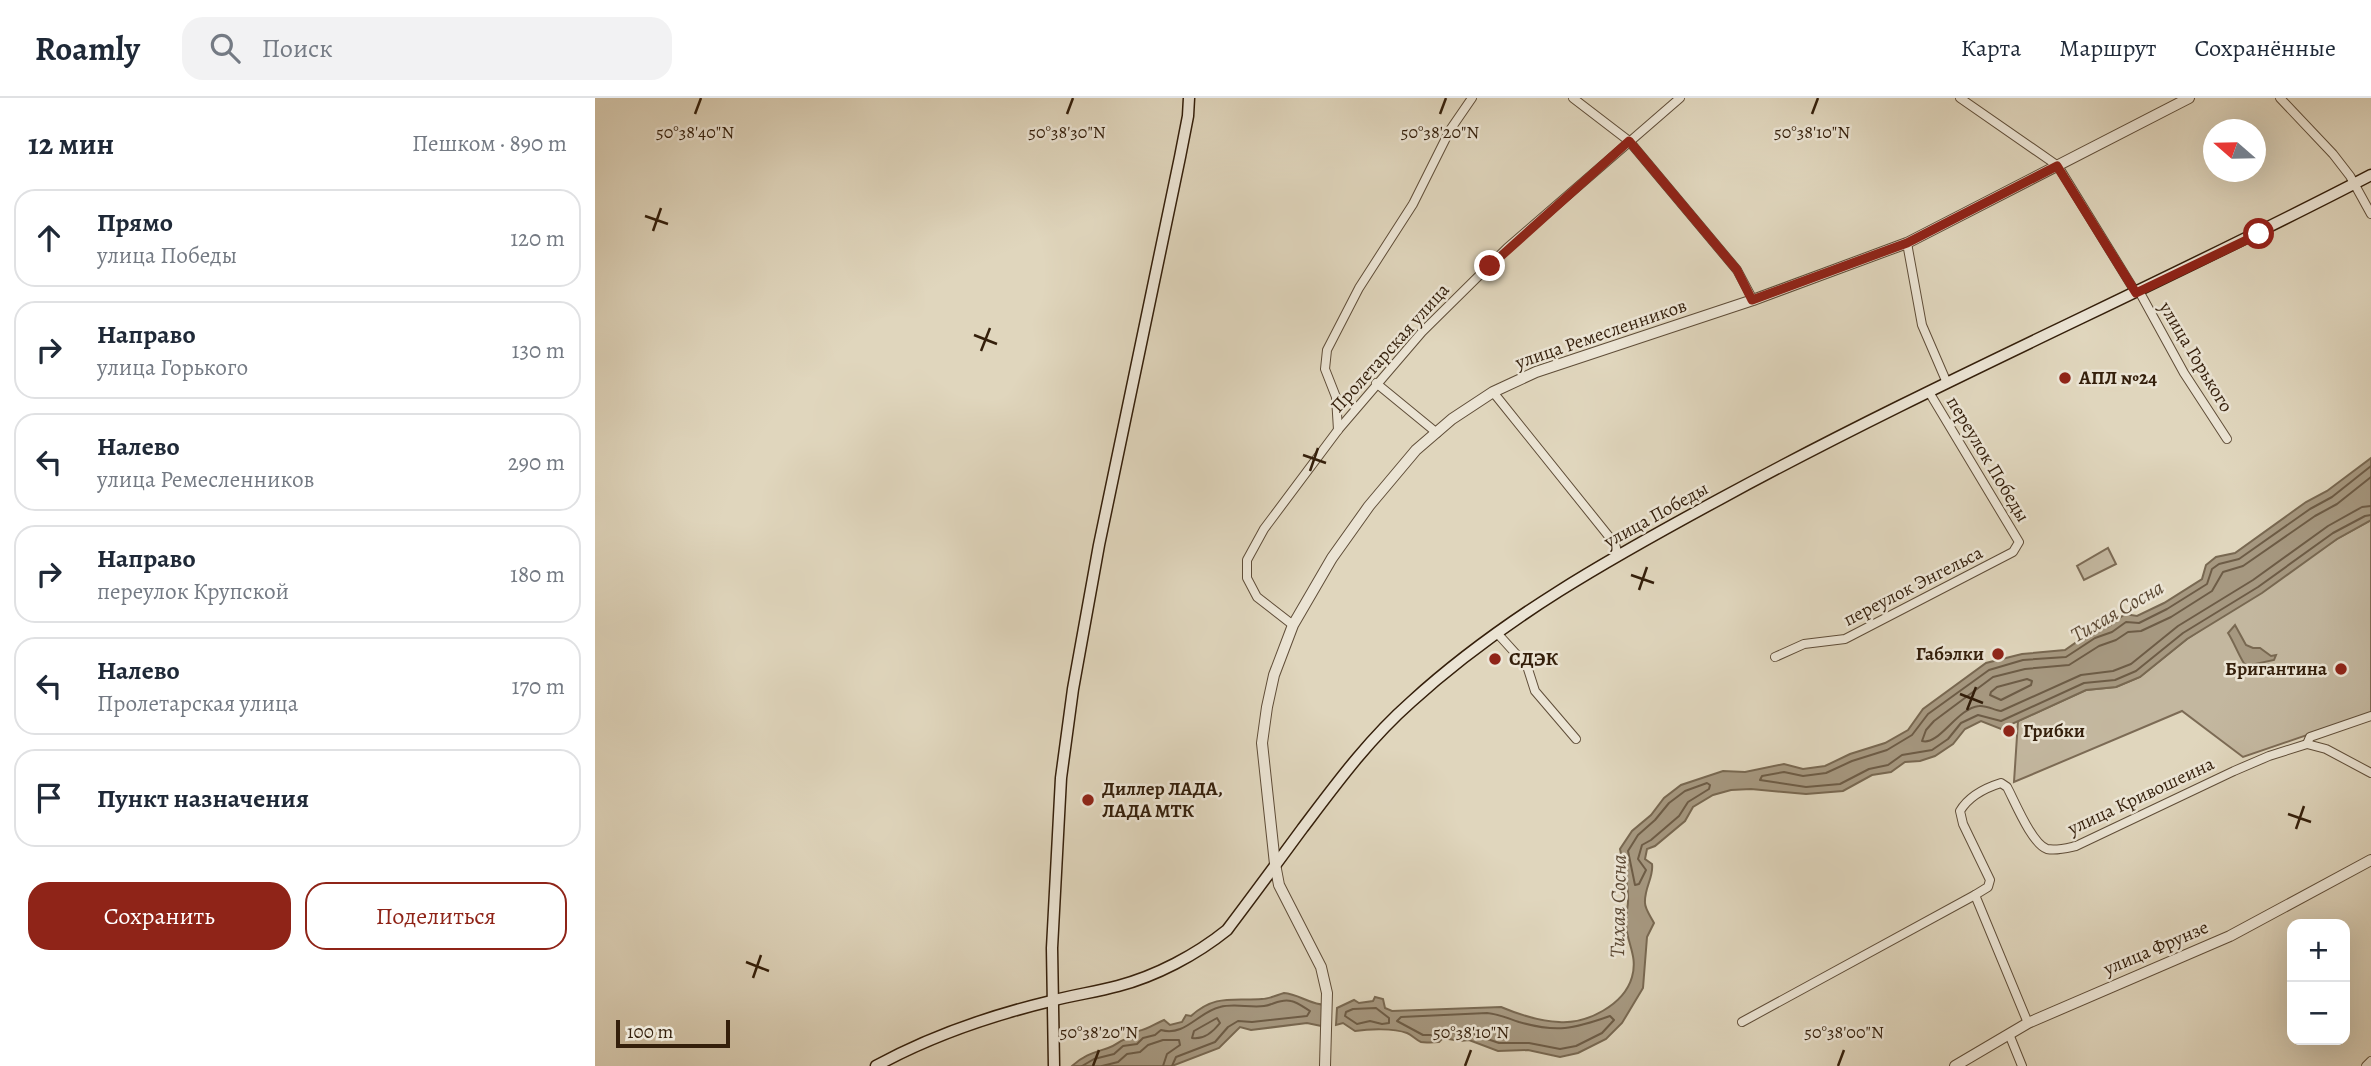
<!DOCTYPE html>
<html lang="ru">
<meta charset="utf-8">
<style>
:root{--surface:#fff;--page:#f2f2f3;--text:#1f2937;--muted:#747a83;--line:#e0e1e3;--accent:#8f2418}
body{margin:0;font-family:Alegreya,serif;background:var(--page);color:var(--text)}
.controls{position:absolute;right:21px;bottom:21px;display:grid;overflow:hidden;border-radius:14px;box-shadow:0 7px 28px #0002}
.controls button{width:63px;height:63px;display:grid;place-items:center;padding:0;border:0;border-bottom:2px solid var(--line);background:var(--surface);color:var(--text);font:35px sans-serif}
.compass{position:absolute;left:1608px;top:21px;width:63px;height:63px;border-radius:50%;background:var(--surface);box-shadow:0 7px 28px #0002;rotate:290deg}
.scale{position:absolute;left:21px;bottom:18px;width:114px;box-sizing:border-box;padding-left:7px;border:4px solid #341f0b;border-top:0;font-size:19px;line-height:24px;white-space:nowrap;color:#341f0b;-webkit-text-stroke:5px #ebe4d4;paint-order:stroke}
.stop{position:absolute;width:21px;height:21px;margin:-16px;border:5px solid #8f2418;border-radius:50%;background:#fff}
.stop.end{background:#8f2418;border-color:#fff;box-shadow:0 2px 7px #0008}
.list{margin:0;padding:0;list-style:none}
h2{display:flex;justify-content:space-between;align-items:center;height:91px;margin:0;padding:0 28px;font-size:30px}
h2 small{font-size:23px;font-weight:400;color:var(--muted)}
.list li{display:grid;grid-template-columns:46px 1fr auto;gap:21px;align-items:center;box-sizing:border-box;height:98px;margin:0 14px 14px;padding:0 14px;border:2px solid var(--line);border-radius:21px}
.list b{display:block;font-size:26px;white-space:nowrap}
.list p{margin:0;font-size:23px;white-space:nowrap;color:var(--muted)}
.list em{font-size:23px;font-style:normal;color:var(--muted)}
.actions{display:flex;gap:14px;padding:21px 28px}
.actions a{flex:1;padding:16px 0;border:2px solid var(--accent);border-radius:21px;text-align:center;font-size:24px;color:var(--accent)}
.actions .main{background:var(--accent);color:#fff}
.icon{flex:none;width:38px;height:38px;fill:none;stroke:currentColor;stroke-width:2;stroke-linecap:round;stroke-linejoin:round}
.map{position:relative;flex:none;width:1776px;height:968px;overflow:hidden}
header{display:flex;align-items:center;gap:42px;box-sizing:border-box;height:98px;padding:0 35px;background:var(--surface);border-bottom:2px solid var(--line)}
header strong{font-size:33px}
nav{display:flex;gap:38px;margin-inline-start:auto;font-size:24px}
.search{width:490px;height:63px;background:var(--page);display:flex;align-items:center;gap:18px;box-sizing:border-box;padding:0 24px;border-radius:21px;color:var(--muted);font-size:26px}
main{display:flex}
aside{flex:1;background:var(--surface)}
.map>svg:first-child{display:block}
.green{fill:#c3b79f;stroke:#7c6b55;stroke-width:2}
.water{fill:#a69880;stroke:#786851;stroke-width:2}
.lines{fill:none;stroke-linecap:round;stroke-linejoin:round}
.shore{stroke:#6d5c46;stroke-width:2}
.minor-casing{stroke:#5f4d38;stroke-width:10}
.tertiary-casing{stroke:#5f4d38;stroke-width:12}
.secondary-casing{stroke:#341f0b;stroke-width:13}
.minor{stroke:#ebe4d4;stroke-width:8}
.tertiary{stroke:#ebe4d4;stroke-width:10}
.secondary{stroke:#ebe4d4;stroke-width:10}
.route{stroke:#8f2418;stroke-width:9}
.ticks{fill:none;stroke:#341f0b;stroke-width:2.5}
.poi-dot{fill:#8f2418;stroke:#ebe4d4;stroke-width:2.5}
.labels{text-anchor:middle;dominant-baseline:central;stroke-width:5;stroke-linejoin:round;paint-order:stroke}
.street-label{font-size:19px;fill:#341f0b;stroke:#ebe4d4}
.poi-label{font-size:19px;font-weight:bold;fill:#341f0b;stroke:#ebe4d4;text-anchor:start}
.water-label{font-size:21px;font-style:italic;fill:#5c4934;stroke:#ebe4d4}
.ticks-label{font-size:18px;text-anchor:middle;fill:#341f0b;stroke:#ebe4d4;stroke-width:5;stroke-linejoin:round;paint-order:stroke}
</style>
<header>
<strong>Roamly</strong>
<div class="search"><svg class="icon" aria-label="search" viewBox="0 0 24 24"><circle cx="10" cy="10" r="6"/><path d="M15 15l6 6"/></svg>Поиск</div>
<nav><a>Карта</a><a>Маршрут</a><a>Сохранённые</a></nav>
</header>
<main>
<aside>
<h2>12 мин<small>Пешком · 890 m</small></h2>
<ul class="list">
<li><svg class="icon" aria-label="ahead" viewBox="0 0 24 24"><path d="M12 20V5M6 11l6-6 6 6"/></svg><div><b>Прямо</b><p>улица Победы</p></div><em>120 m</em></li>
<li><svg class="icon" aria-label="right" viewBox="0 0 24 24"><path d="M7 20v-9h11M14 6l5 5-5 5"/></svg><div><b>Направо</b><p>улица Горького</p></div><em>130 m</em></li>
<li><svg class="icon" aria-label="left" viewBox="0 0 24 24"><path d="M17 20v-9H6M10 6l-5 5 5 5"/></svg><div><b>Налево</b><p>улица Ремесленников</p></div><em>290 m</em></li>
<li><svg class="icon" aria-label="right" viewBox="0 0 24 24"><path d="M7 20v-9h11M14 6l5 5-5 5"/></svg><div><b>Направо</b><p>переулок Крупской</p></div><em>180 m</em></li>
<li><svg class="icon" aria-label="left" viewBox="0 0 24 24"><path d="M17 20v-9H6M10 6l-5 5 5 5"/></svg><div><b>Налево</b><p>Пролетарская улица</p></div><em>170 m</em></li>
<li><svg class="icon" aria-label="arrive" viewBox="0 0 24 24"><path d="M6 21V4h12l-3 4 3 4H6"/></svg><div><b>Пункт назначения</b></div></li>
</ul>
<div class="actions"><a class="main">Сохранить</a><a>Поделиться</a></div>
</aside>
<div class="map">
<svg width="1776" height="968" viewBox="0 0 1776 968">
<rect width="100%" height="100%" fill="#e0d6bd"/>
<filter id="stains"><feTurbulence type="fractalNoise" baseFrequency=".00286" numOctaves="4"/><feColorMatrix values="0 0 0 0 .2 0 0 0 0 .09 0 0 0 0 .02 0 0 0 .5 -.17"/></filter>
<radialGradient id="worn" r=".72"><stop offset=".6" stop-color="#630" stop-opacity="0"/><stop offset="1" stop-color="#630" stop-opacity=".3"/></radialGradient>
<g class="green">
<path d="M 1776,422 L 1776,615 L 1648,659 L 1587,613 L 1419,684 L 1423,623 L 1491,592 L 1521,589 L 1545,579 L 1592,541 L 1742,441 Z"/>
<path d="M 1513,450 L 1521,466 L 1489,482 L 1482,468 Z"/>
</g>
<g class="water">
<path d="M 1776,360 L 1776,422 L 1742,441 L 1667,495 L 1592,541 L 1545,579 L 1521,589 L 1491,592 L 1406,631 L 1386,623 L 1370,631 L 1358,646 L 1340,658 L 1325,663 L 1310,664 L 1296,674 L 1277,677 L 1248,693 L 1211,696 L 1156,691 L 1136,692 L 1118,697 L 1098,709 L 1090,723 L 1060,748 L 1052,751 L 1050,761 L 1057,766 C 1059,779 1049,790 1050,805 C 1050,811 1056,819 1059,825 L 1052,839 L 1048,890 L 1027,925 L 1011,941 L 983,955 L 965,959 L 933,952 L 903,953 L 874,942 L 865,943 L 848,940 L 844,944 C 839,944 831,945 826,944 C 821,942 817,937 812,935 C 798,930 774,931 760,933 L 748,925 L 741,927 L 742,910 L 759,902 L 764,905 L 778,903 L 780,899 L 788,901 L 790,910 L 797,913 L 906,909 C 925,917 943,923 964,924 C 992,926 1029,907 1037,879 C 1043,858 1032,846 1031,826 C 1030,817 1034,808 1033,799 C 1033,784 1028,767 1025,751 L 1037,733 L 1056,717 L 1069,700 L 1086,687 L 1128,673 L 1150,674 L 1189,666 L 1208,671 L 1230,668 L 1255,656 L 1290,645 L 1313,632 L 1328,611 L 1391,565 L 1427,556 L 1470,552 L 1496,534 L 1514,528 L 1530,516 L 1542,518 L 1569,505 L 1607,481 L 1611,467 L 1621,459 L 1640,455 L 1711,404 L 1732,393 Z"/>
<path d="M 1640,527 L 1651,547 L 1658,550 L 1665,550 L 1676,558 L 1681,557 L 1679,562 L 1651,568 C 1646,563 1639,544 1633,535 Z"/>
<path d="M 689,895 C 704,896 715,907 732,907 L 731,929 L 712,925 L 656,932 L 645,929 L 624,950 L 577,968 L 477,968 C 489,957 498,955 513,950 C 525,946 523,941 539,940 L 543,933 C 554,931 559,926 569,922 L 575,927 L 587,924 L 591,917 L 596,918 C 620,896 638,903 667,901 C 674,901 682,897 689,895 Z"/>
</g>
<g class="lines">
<g class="shore">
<path d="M 1776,368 L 1737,399 L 1715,411 L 1644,461 L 1624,466 L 1617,471 L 1612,486 L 1572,511 L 1544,525 L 1531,524 L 1517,534 L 1500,540 L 1471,559 L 1428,562 L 1394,572 L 1333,616 L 1317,637 L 1292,652 L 1257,663 L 1231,675 L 1208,678 L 1189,674 L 1167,678 L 1165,682 L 1211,689 L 1245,686 L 1274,671 L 1293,667 L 1307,657 L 1337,652 L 1353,641 L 1366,625 L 1383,617 L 1406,623 L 1489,585 L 1520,582 L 1541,573 L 1588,535 L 1663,489 L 1738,435 L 1770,418 L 1776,417"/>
<path d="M 1776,379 L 1742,406 L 1720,418 L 1648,468 L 1628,474 L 1617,493 L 1576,519 L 1546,533 L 1533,534 L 1521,542 L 1504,548 L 1474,567 L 1430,571 L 1398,579 L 1339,623 L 1331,632 L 1327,643 C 1344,648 1362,610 1384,608 C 1391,607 1399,612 1406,613 L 1486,577 L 1518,573 L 1536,566 L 1583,528 L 1658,482 L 1733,428 L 1767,409 L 1776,408"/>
<path d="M 1432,581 L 1437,583 L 1436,587 L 1406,602 L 1395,597 L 1396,594 L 1402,589 Z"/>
<path d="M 1112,685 L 1115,687 L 1114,691 L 1093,704 L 1084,718 L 1056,742 L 1047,747 L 1043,761 L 1051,772 L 1044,786 L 1040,787 L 1033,753 L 1043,737 L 1060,722 L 1074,705 L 1090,693 Z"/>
<path d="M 781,910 L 794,920 L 794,925 L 787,926 L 775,923 L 762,926 L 750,918 L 751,914 L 758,911 Z"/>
<path d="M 892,915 C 904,916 912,920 924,924 C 962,935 978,931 1015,918 L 1019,922 L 1007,935 L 981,948 L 965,951 L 934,945 L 904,945 L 875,935 L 864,936 L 848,933 L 840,937 L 828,937 L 802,923 L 806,919 Z"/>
<path d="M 622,920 L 625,925 C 618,934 609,942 597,940 L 599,933 Z"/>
<path d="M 487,968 L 499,961 L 519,956 L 528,948 L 542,946 L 548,940 L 560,937 L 566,932 C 590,939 603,914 625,909 C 639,905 655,910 669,908 C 678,907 686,900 696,903 C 702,904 710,910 715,913 L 712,918 L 657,924 L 643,923 L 633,929 L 620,944 L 581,959 L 577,968"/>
<path d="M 507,968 L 523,964 L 532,956 L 545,954 L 553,947 L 568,942 L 584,942 L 585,947 L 572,956 L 568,968"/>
</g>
<defs>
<g id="minor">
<path d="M 978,0 L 1034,43 L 1142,172 L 1158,202"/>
<path d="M 1365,0 L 1463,68 L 1541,195"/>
<path d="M 1685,0 L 1738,56 L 1755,78 L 1776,116"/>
<path d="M 1312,145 L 1327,227 L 1352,285"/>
<path d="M 1544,193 L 1589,275 L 1632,341"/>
<path d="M 781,285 L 842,335"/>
<path d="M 898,294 L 1020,446 L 1023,457"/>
<path d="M 743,332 L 741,299 L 730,271 L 732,252 L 764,190 L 818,106 L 855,32 L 877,0"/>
<path d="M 698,527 L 662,499 L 652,480 L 652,462 L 669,431 L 743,332 L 827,234 L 912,150 L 1085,0"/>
<path d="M 902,535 L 932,568 L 940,593 L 981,641"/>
<path d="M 1180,559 L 1209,546 L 1250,541 L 1418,454 L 1424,444 L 1334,294"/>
<path d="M 1776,618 L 1715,639 L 1712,646 L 1731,651 L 1776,675"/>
<path d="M 1147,924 L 1380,797"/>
<path d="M 1433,925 L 1380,797 L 1393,789 L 1395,782 L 1368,726 L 1365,713 C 1374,698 1390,690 1406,685 L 1412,689 C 1420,704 1437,746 1452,751 C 1462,753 1472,750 1481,748 L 1639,673 L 1674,658 L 1712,646"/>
<path d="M 1414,936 L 1427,968"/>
<path d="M 1771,968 L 1776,963"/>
</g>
<g id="tertiary">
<path d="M 730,968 L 732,895 L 726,869 L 684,787 L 680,766 L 667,645 L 672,609 L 679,577 L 698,527 L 737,460 L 774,408 L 821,352 L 857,321 L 898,294 L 941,274 L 1158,202 L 1312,145 L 1594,0"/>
<path d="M 1360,968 L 1433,925 L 1635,838 L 1776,762"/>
</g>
<g id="secondary">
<path d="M 281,968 C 334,939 398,917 456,903 C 478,897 501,894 523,888 C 561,878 601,857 632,832 C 657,799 682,765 707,731 C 741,686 773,642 816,604 C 908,520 1016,460 1125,401 C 1338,285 1561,189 1776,77"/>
<path d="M 459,968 L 457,850 L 466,680 L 478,591 L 504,447 L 585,59 L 593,18 L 594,0"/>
</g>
</defs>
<use href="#minor" class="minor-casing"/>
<use href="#tertiary" class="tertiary-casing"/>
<use href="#secondary" class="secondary-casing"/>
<use href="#minor" class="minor"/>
<use href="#tertiary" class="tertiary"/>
<use href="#secondary" class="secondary"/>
</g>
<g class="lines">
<path class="route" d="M 895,168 L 1034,43 L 1142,172 L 1157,202 L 1312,145 L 1462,68 L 1541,195 L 1664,136"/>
</g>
<path class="ticks" d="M 100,16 L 106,0M 472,16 L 478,0M 845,16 L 851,0M 1217,16 L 1223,0M 50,118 L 73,126M 58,133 L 66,110M 379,237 L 402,246M 386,253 L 395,230M 708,357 L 731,365M 715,373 L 723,350M 1036,477 L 1059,485M 1044,492 L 1052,469M 1365,596 L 1388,605M 1372,612 L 1381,589M 1693,716 L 1716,724M 1701,731 L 1709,708M 151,864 L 174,873M 158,880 L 166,857M 498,968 L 504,952M 870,968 L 876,952M 1243,968 L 1249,952"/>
<g class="poi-dot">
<circle cx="1470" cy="280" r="7"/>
<circle cx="1403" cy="556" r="7"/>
<circle cx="900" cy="561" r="7"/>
<circle cx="1746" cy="571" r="7"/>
<circle cx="1414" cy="633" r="7"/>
<circle cx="493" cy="702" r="7"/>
</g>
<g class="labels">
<g class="street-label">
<text transform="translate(1006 236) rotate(-19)">улица Ремесленников</text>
<text transform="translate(795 250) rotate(-48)">Пролетарская улица</text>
<text transform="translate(1601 259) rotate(59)">улица Горького</text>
<text transform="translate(1393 361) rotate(59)">переулок Победы</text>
<text transform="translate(1061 417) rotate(-29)">улица Победы</text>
<text transform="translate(1318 488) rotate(-27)">переулок Энгельса</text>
<text transform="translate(1546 698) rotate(-25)">улица Кривошеина</text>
<text transform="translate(1561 850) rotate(-23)">улица Фрунзе</text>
</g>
<g class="poi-label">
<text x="1484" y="280">АПЛ №24</text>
<text x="1389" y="556" text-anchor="end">Габэлки</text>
<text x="914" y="561">СДЭК</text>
<text x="1732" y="571" text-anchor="end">Бригантина</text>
<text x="1428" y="633">Грибки</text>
<text x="507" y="691">Диллер ЛАДА,<tspan x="507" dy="22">ЛАДА МТК</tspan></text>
</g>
<g class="water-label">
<text transform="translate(1522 513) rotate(-30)">Тихая Сосна</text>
<text transform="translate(1023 808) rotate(-89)">Тихая Сосна</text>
</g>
</g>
<g class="ticks-label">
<text x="472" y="40">50°38'30"N</text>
<text x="845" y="40">50°38'20"N</text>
<text x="1217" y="40">50°38'10"N</text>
<text x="100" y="40">50°38'40"N</text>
<text x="504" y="940">50°38'20"N</text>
<text x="876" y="940">50°38'10"N</text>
<text x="1249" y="940">50°38'00"N</text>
</g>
<rect width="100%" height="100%" filter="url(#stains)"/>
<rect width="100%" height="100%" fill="url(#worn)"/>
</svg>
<div class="controls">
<button>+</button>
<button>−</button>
</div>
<svg class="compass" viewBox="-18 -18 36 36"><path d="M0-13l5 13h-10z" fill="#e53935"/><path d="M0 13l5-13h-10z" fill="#747a83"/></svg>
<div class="scale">100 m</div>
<div class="stop" style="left:1664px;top:136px"></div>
<div class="stop end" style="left:895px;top:168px"></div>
</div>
</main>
